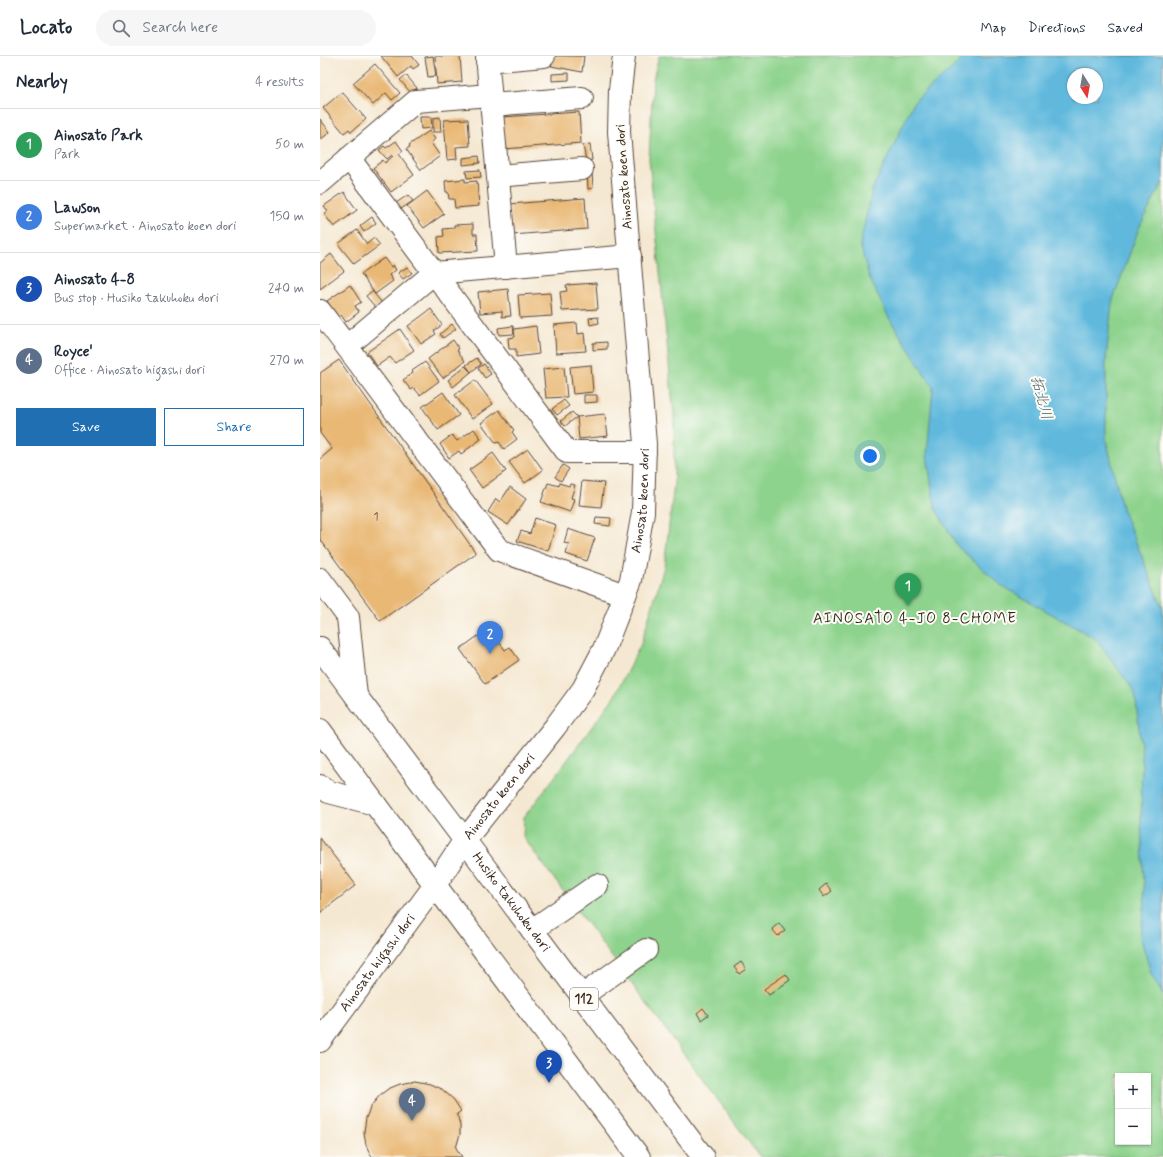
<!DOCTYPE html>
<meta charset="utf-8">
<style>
:root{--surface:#fff;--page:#f6f6f7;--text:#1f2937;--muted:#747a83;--line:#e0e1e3;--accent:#1f6fb2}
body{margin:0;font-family:Mynerve,"Klee One",sans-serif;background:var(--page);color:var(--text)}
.controls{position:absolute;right:12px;bottom:12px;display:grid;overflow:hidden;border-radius:0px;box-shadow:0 1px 3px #0004}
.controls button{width:36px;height:36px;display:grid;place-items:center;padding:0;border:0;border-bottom:1px solid var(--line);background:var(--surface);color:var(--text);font:20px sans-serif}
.compass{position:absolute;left:747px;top:12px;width:36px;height:36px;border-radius:50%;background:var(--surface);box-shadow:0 1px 3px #0004;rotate:169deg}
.you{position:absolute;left:550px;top:400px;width:14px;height:14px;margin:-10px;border:3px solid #fff;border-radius:50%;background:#1a73e8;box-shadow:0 0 0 6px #1a73e833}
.badge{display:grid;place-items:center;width:26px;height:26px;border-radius:50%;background:var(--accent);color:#fff;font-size:13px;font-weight:700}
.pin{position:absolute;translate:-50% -33px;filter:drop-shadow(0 1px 2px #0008)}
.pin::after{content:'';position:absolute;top:21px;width:14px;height:12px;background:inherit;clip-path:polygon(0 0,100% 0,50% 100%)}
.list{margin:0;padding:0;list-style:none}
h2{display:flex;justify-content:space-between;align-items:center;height:52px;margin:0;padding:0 16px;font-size:17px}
h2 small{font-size:13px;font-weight:400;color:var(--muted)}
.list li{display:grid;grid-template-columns:26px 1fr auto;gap:12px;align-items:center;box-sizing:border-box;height:72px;padding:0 16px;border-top:1px solid var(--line)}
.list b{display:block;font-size:15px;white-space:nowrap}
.list p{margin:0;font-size:13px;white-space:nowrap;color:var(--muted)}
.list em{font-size:13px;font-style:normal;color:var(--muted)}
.actions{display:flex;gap:8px;padding:12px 16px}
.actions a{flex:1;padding:9px 0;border:1px solid var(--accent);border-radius:0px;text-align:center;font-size:14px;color:var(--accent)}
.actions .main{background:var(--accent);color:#fff}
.icon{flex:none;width:22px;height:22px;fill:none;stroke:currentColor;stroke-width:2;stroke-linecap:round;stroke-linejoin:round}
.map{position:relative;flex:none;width:843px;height:1101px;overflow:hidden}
header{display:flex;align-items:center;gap:24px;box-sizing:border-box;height:56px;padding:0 20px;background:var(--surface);border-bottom:1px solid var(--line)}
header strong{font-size:19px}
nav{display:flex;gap:22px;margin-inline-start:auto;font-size:14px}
.search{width:280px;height:36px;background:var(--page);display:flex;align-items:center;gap:10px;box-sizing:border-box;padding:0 14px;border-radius:22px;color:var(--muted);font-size:15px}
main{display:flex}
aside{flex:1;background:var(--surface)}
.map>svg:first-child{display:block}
.green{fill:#8ed38d;stroke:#647e56;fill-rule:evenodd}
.water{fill:#60b9dd;stroke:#4e727e;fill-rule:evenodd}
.building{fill:#e9b874}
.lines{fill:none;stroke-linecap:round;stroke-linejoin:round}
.minor-casing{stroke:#574639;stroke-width:24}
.major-casing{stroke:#574639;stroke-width:24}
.minor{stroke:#fff;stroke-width:22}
.major{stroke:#fff;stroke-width:22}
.labels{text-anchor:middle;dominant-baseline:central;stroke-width:4;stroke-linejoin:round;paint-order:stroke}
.number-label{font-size:12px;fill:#664e34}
.shield{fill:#fdfcf7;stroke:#75695f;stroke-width:1}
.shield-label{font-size:13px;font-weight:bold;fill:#3b2a1e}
.street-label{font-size:14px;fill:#3b2a1e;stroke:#fdfcf7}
.water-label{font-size:15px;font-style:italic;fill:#485c61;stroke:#fdfcf7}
.neighbourhood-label{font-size:15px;letter-spacing:1px;fill:#3b2a1e;stroke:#fdfcf7}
</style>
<header>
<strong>Locato</strong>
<div class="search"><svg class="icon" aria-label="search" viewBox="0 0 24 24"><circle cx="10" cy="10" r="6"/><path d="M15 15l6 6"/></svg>Search here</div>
<nav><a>Map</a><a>Directions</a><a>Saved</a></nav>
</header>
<main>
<aside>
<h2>Nearby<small>4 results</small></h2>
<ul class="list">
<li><span class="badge" style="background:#2e9e5b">1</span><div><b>Ainosato Park</b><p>Park</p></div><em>50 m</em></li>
<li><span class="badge" style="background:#3f7fe0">2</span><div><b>Lawson</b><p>Supermarket · Ainosato koen dori</p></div><em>150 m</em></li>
<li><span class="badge" style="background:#1a4fb4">3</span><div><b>Ainosato 4-8</b><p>Bus stop · Husiko takuhoku dori</p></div><em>240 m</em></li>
<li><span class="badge" style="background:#5c6f8a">4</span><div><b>Royce'</b><p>Office · Ainosato higashi dori</p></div><em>270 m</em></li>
</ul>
<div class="actions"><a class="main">Save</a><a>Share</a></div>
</aside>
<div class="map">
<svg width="843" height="1101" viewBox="0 0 843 1101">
<rect width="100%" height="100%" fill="#fdfcf7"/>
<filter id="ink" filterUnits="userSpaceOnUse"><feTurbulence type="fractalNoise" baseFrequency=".025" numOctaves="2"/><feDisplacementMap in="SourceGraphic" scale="8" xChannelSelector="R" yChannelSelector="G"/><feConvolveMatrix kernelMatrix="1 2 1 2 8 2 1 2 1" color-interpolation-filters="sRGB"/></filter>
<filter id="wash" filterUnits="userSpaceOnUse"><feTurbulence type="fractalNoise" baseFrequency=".012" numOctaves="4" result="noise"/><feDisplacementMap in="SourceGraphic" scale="16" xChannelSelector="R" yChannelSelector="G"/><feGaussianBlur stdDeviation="0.9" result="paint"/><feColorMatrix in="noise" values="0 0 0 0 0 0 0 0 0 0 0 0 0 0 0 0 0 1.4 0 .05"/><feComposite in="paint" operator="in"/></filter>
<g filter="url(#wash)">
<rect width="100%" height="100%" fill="#f5e8d2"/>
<path class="green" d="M 339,0 L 843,0 L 843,1101 L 440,1101 L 203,781 L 204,761 L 237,718 L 294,641 L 321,588 L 344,511 L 354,428 L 354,360 L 329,103 L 333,24 ZM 753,18 L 777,18 L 777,42 L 753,42 ZM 798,1020 L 828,1020 L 828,1086 L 798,1086 Z"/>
<path class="water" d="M 646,0 L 666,2 L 681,0 L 843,0 L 843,125 L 819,172 L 792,246 L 786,304 L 786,382 L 802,452 L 843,552 L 843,939 L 831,918 L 820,879 L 825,847 L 821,768 L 822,699 L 815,636 L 776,583 L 682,530 L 638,491 L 615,452 L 607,399 L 613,331 L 569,262 L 549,221 L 540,188 L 552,134 L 594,46 ZM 753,18 L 777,18 L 777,42 L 753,42 Z"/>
<g id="blocks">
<g class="building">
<path d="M 61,0 L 92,0 L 99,9 L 93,13 L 91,10 L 78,21 Z"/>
<path d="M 113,0 L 116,20 L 108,21 L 105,1 Z"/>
<path d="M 115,0 L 140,0 L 142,26 L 117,28 Z"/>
<path d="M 233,0 L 264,0 L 262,16 L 231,10 Z"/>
<path d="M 55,8 L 80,37 L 72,44 L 66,37 L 53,49 L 33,27 Z"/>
<path d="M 249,17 L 249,24 L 232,25 L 232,18 Z"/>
<path d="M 86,19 L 97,32 L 91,37 L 80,24 Z"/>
<path d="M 22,36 L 46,63 L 31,76 L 29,73 L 24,77 L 3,52 Z"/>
<path d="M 259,56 L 261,87 L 184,93 L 182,61 Z"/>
<path d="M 100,61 L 111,61 L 112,72 L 101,73 Z"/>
<path d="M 120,61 L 121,76 L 113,76 L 113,62 Z"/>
<path d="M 0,63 L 10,76 L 0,84 Z"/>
<path d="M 148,63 L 150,90 L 136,91 L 137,103 L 127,104 L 124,64 Z"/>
<path d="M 109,75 L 115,83 L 111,87 L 120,100 L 101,114 L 86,93 L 90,91 L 89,89 Z"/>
<path d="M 76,85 L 83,95 L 79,98 L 94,119 L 71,136 L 53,112 L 63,104 L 65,107 L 73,100 L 72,99 L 67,103 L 59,94 L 64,90 L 66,92 Z"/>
<path d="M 270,88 L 272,104 L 266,105 L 263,89 Z"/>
<path d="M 159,100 L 160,107 L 143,109 L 143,102 Z"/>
<path d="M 160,114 L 161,121 L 147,122 L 146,115 Z"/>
<path d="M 272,116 L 273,132 L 268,133 L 267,117 Z"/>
<path d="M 145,123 L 145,126 L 157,125 L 159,150 L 135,152 L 134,143 L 129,143 L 128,136 L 126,136 L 125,125 Z"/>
<path d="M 107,135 L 124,158 L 104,172 L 87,150 Z"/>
<path d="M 24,136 L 37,154 L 14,171 L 4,158 L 8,155 L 4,150 Z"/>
<path d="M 88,139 L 93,145 L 81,153 L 76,147 Z"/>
<path d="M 265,142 L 267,173 L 192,179 L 190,148 Z"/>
<path d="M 52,161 L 56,167 L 44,176 L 40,170 Z"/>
<path d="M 153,168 L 153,178 L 157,178 L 158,195 L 119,197 L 118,181 L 124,180 L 123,173 L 134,172 L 134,169 Z"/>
<path d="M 37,174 L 47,188 L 54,182 L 60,189 L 34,208 L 18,188 Z"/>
<path d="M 11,198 L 24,215 L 0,233 L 0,207 Z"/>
<path d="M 64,202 L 71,211 L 73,209 L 76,214 L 69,219 L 73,225 L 55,238 L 41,218 Z"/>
<path d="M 87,211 L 92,217 L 83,223 L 78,217 Z"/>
<path d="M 276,227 L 278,253 L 242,255 L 240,236 L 247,235 L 246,229 Z"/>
<path d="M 30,229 L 41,246 L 35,250 L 39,256 L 26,266 L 21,259 L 18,261 L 7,245 Z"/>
<path d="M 188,233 L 191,260 L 182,261 L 182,255 L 160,257 L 158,236 Z"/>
<path d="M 52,235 L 62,247 L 56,252 L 46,240 Z"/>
<path d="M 230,237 L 232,260 L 200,262 L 198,239 Z"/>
<path d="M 111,253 L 122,269 L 114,275 L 116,278 L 101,288 L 88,270 Z"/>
<path d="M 278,261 L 279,267 L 270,269 L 269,262 Z"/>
<path d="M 257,267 L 258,278 L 264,277 L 266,295 L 236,297 L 234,269 Z"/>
<path d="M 132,268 L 136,273 L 123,282 L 120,278 Z"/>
<path d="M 193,270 L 194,278 L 179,279 L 178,272 Z"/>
<path d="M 216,270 L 219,298 L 196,301 L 196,293 L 189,293 L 188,282 L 195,281 L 194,273 Z"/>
<path d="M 80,273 L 94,294 L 75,307 L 70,301 L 57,310 L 47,296 Z"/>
<path d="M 133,284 L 139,293 L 137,294 L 145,305 L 123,322 L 108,303 Z"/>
<path d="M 287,286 L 287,293 L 273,294 L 273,287 Z"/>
<path d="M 157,302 L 161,308 L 151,316 L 146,309 Z"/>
<path d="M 19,304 L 156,497 L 60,565 L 0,483 L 0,403 L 12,393 L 0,377 L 0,317 Z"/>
<path d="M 105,306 L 119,325 L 100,339 L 94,332 L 91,334 L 83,324 L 93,317 L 92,315 Z"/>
<path d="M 164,308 L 171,318 L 165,322 L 158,312 Z"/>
<path d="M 271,309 L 273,336 L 253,338 L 250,311 Z"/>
<path d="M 145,310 L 151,316 L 133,331 L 128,324 Z"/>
<path d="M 244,311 L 247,341 L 226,342 L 223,313 Z"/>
<path d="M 155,324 L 173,348 L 152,363 L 135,339 Z"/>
<path d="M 123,336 L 139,359 L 118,374 L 102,351 Z"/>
<path d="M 264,339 L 277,339 L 277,346 L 264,347 Z"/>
<path d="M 244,344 L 249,350 L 237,359 L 232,353 Z"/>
<path d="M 179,354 L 194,374 L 192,376 L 197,383 L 184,393 L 179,386 L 176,387 L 161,367 Z"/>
<path d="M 252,356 L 257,361 L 245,370 L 241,365 Z"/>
<path d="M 285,358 L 288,380 L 259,383 L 257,361 Z"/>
<path d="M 154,373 L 161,383 L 141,398 L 139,395 L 129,402 L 120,388 L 132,379 L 137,385 Z"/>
<path d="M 208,393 L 223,414 L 205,427 L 189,406 Z"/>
<path d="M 173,397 L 186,415 L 162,432 L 149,414 Z"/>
<path d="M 243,409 L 249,413 L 241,425 L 235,421 Z"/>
<path d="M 262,425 L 284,427 L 281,451 L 259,449 Z"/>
<path d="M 228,427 L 239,430 L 239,427 L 249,430 L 250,428 L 255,429 L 251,442 L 254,443 L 250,456 L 221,446 Z"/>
<path d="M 190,431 L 206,443 L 188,469 L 168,456 L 176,443 L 180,446 Z"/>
<path d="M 276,461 L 291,462 L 290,470 L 275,468 Z"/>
<path d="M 215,462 L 236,469 L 228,495 L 197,485 L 201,475 L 210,478 Z"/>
<path d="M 248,473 L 275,482 L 267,505 L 246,498 L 249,488 L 244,487 Z"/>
<path d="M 169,572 L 185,594 L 190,591 L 199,604 L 165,628 L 140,593 Z"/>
<path d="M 0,782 L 36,829 L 0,857 Z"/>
<path d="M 506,828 L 512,835 L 504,841 L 499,834 Z"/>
<path d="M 459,867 L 465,875 L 458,880 L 452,873 Z"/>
<path d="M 421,906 L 426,913 L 419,918 L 414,911 Z"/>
<path d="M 466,918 L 470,924 L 449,939 L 444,933 Z"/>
<path d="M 383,952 L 388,959 L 381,964 L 377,957 Z"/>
<path d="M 95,1025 L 110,1028 L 123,1034 L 134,1044 L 141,1055 L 137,1058 L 140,1069 L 140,1078 L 136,1092 L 142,1101 L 52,1101 L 51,1100 L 46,1089 L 44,1076 L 46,1062 L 51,1050 L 60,1039 L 68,1033 L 80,1028 Z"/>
</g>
</g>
</g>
<g filter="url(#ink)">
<use href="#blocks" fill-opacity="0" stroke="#574639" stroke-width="1"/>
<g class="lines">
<defs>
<g id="minor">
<path d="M 167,0 L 186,211"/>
<path d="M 167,5 L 224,0"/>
<path d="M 171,49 L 262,42"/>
<path d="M 29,102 L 247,396 L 325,396"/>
<path d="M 178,120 L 262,113"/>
<path d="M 0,127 L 96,45 L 170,39"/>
<path d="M 0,255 L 179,494 L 305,539"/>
<path d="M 27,290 L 114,217 L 310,200"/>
<path d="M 0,523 L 28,561 L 36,640"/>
<path d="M 0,730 L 9,736 L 55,748"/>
<path d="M 212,874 L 277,829"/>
<path d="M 262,940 L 326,894"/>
<path id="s1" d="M 0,985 L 115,829 L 144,785 L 235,671 L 263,633 L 284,593 L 311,524 L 323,456 L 325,388 L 299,76 L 300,34 L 304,0"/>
</g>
<g id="major">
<path id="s2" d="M 0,592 L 383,1101"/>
<path d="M 0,674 L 115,829 L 319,1101"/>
</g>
</defs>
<use href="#minor" class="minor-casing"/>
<use href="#major" class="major-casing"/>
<use href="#minor" class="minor"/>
<use href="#major" class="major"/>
</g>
</g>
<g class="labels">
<g class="number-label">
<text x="56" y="461">1</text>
</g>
<rect class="shield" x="250" y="932" width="28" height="22" rx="3"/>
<g class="shield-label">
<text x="264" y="943">112</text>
</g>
<g class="street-label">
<text transform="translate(304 121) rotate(-94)">Ainosato koen dori</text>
<text stroke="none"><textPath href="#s1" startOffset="639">Ainosato koen dori</textPath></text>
<text stroke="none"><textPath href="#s1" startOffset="303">Ainosato koen dori</textPath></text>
<text stroke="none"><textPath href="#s2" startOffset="318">Husiko takuhoku dori</textPath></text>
<text stroke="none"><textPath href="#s1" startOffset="97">Ainosato higashi dori</textPath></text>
</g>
<g class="water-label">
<text transform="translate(721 342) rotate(75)">拓北川</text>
</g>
<g class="neighbourhood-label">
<text x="595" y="563">AINOSATO 4-JO 8-CHOME</text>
</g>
</g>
</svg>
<div class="controls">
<button>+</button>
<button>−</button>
</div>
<svg class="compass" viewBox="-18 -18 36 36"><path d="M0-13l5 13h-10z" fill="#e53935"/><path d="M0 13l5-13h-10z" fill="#747a83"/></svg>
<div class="you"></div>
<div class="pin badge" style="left:588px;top:550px;background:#2e9e5b">1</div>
<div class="pin badge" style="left:170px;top:598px;background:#3f7fe0">2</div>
<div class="pin badge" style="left:229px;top:1027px;background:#1a4fb4">3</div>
<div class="pin badge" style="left:92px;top:1065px;background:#5c6f8a">4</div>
</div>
</main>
